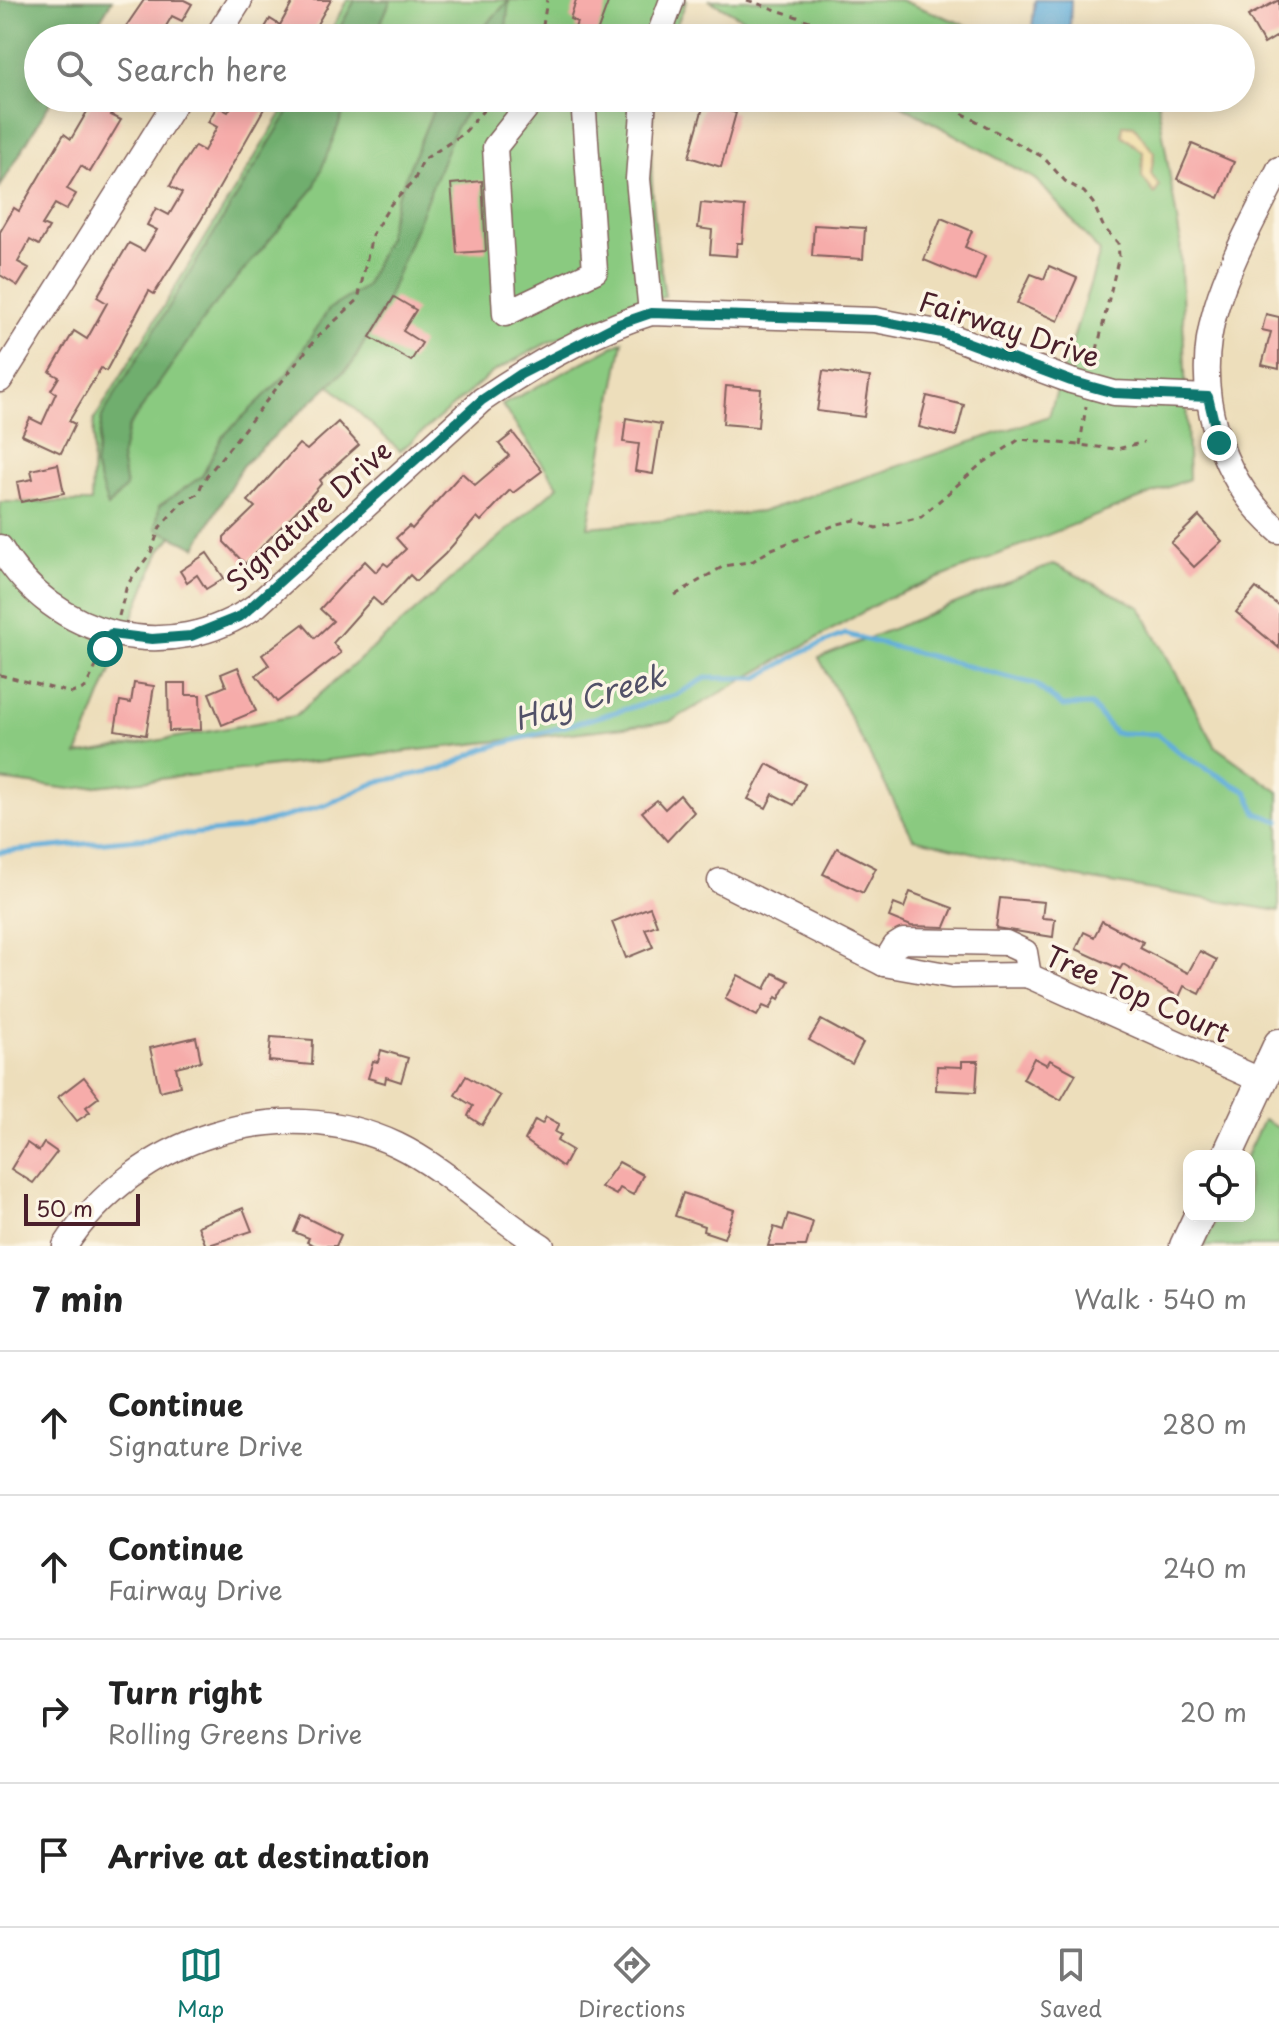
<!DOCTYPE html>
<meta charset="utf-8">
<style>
:root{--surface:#fff;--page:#f2f2f2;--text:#222;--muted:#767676;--line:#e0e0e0;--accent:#0f766e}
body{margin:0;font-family:"Playpen Sans",sans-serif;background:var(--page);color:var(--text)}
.controls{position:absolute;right:24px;bottom:24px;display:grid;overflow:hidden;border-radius:16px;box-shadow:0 4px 20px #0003}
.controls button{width:72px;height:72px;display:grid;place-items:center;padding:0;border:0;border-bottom:2px solid var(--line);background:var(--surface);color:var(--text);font:40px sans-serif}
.scale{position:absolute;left:24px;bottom:20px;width:116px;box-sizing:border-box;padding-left:8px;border:4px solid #4a1f2b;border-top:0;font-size:22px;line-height:28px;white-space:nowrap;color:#4a1f2b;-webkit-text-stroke:6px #fcf5e5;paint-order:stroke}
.stop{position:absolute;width:24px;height:24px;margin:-18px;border:6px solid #0f766e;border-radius:50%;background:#fff}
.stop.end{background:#0f766e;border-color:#fff;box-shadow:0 2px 8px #0008}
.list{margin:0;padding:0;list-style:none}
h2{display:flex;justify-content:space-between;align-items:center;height:104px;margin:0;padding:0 32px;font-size:34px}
h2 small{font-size:26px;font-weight:400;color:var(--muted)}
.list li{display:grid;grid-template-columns:52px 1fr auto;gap:24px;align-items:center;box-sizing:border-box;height:144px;padding:0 32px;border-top:2px solid var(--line)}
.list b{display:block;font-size:30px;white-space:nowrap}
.list p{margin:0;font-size:26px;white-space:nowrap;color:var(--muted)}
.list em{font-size:26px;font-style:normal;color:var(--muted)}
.icon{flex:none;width:44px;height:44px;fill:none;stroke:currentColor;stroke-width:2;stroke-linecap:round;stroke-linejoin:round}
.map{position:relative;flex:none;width:1279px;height:1246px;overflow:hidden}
.search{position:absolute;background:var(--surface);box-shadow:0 4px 20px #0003;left:24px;right:24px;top:24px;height:88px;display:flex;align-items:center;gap:20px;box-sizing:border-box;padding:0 28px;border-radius:44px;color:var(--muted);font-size:30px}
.sheet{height:680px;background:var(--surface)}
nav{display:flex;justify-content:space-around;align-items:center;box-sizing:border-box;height:112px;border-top:2px solid var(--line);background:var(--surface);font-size:22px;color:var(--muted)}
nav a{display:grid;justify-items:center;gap:4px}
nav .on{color:var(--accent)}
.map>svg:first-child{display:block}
.green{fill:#8aca80;stroke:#6a7456;stroke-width:2}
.forest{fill:#6fae6e;stroke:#5c664c;stroke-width:2}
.sand{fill:#eeda9e;stroke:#9c7c64;stroke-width:2}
.water{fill:#61adda;stroke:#566682;stroke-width:2}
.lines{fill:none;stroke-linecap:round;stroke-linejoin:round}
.stream{stroke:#61adda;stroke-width:5}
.building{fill:#f6acaa}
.minor-casing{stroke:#83625d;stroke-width:27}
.major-casing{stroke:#83625d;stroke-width:33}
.path{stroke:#83625d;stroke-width:3;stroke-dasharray:6 6;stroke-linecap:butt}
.minor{stroke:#fff;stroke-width:24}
.major{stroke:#fff;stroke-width:30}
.route{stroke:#0f766e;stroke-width:10}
.labels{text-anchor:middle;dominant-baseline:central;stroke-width:7;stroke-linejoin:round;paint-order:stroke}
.street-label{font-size:28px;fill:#4a1f2b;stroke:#fcf5e5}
.water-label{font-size:30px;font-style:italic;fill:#525168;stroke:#fcf5e5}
</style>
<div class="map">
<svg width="1279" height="1246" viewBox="0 0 1279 1246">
<rect width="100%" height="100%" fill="#fcf5e5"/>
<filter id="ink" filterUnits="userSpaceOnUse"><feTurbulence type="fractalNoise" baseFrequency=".0125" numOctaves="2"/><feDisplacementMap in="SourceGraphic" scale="16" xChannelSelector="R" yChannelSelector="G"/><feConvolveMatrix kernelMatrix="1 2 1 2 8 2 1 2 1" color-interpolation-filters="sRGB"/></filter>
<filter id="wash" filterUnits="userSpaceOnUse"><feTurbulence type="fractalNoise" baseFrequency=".006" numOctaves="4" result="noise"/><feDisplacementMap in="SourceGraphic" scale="32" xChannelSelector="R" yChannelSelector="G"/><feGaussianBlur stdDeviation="1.8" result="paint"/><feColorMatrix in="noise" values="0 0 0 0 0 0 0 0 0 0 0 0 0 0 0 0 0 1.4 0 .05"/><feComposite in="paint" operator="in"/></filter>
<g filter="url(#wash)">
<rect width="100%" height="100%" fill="#eddebb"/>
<g class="green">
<path d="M 347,0 L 687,0 L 671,38 L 327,38 Z"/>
<path d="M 709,0 L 900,0 L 1000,38 L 778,38 Z"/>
<path d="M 291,98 L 654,98 C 647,169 654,226 665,296 L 547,343 L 493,372 L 400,451 L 326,382 L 237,466 L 160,550 L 77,755 L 295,716 L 558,486 L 502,405 L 623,341 L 588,527 L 761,512 L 1049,416 L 1100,252 L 1037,180 L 888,98 L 1157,98 L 1180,238 L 1189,479 L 886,599 L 669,722 L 70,789 L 0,780 L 0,502 L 91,502 L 94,420 Z"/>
<path d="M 1054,564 L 1140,607 L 1216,747 L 1279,792 L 1279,911 L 1069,876 L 913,838 L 819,658 Z"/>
<path d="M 1263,1120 L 1279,1128 L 1279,1246 L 1204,1246 L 1218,1216 L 1249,1216 L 1246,1156 Z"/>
</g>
<g class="forest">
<path d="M 0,0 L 112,0 L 89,38 L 38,38 L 38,98 L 53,98 L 0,187 Z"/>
<path d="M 355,0 L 391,0 L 374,38 L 334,38 Z"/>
<path d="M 509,0 L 505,38 L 474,38 Z"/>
<path d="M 297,98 L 349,98 L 314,188 L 210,310 L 128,428 L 121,458 L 126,487 L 108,507 L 95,467 L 102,416 Z"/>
<path d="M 438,98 L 476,98 L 455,129 L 383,309 L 352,364 L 242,466 L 196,547 L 156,529 L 159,506 L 202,476 L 222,437 L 287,374 L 329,309 L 365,287 L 386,241 L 396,200 Z"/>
</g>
<path class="sand" d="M 1123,125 L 1134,126 L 1154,153 L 1151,174 L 1159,186 L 1155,194 L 1142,177 L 1143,152 L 1122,135 Z"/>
<path class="water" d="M 1035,0 L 1071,0 L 1070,25 L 1064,38 L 1031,38 Z"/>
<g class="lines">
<path class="stream" d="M 0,852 L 242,829 L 326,805 L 377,782 L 442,769 L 484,749 L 676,695 L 706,678 L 757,678 L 806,650 L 845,634 L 1035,684 L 1062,706 L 1091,705 L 1115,733 L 1157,734 L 1181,754 L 1247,792 L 1257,813 L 1279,821"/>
</g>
<g id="blocks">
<g class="building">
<path d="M 144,0 L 184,0 L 192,4 L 182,21 L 172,16 L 159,38 L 118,38 Z"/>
<path d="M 294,0 L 331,0 L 309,38 L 259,38 L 270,19 L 280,25 Z"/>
<path d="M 576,0 L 609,0 L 596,35 L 575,28 L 577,22 L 570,19 Z"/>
<path d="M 1279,0 L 1279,35 L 1264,44 L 1248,16 Z"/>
<path d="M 95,98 L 121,98 L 111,115 L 121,120 L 90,172 L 81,166 L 67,189 L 76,194 L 66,210 L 55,204 L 42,225 L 49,228 L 39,245 L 30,240 L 18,262 L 29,268 L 18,286 L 0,275 L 0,232 L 14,208 L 19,211 L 64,134 L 71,139 Z"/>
<path d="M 237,98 L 270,98 L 201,220 L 154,294 L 149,291 L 106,371 L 101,368 L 69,421 L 75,424 L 61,453 L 22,435 L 30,418 L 42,424 L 56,393 L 51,390 L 59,377 L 50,372 L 74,331 L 87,339 L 107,303 L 97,297 L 129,243 L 144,251 L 157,230 L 147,225 L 156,208 L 169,215 L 182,193 L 170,186 L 179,170 L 195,146 L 204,151 L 217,127 L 208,122 L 217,106 L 228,112 Z"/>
<path d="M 704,104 L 736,113 L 721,167 L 689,157 Z"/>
<path d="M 1192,144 L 1234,162 L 1219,198 L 1177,179 Z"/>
<path d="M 482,181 L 486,251 L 457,253 L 451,184 Z"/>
<path d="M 701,203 L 745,207 L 742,243 L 737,243 L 736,256 L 710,254 L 712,230 L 698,228 Z"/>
<path d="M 941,218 L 972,231 L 965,247 L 985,256 L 975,281 L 924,260 Z"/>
<path d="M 814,225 L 865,228 L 863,259 L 812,256 Z"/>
<path d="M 1049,266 L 1077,278 L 1058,321 L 1017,303 L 1031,274 L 1044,279 Z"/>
<path d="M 394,297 L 416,310 L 403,331 L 422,343 L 411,361 L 370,337 Z"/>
<path d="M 1266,314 L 1279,317 L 1279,369 L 1262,365 L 1271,332 L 1262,330 Z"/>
<path d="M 823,371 L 870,377 L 864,417 L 817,411 Z"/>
<path d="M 726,386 L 761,389 L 758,427 L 723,424 Z"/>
<path d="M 927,396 L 964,405 L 956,436 L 919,427 Z"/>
<path d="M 626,418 L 661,424 L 653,474 L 635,471 L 639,444 L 623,442 Z"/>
<path d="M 338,422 L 359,445 L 320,480 L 322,483 L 310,497 L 245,564 L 224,542 L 224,537 L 255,507 L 248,501 L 299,444 L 307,450 Z"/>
<path d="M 513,433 L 542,471 L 513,493 L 510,490 L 481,521 L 477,517 L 445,554 L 416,581 L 410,575 L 382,606 L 373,598 L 333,643 L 341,653 L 277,702 L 256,675 L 269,665 L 262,655 L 303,624 L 315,638 L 333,621 L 320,609 L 342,585 L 365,561 L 376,572 L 384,563 L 388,566 L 406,549 L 396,538 L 409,526 L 412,529 L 462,473 L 475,485 L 509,456 L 499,444 Z"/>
<path d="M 58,464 L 64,493 L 21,502 L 17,482 L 33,479 L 31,470 Z"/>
<path d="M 1199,516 L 1222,541 L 1194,567 L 1171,543 Z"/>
<path d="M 207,553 L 224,578 L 206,589 L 197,575 L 187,582 L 180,571 Z"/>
<path d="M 1256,588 L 1279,606 L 1279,648 L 1236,612 Z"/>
<path d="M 238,667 L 256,711 L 222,725 L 209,693 L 226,686 L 221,674 Z"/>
<path d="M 134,683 L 154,686 L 146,735 L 115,730 L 120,701 L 131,703 Z"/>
<path d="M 168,683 L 186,683 L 186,695 L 200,695 L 201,730 L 169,731 Z"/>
<path d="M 767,764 L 805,784 L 794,805 L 773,794 L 766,808 L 748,799 Z"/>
<path d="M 680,795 L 694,812 L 667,841 L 642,812 L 657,800 L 665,809 Z"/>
<path d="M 837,848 L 876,868 L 863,893 L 823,874 Z"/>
<path d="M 910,892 L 953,908 L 945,927 L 911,926 L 889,917 L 894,904 L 904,908 Z"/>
<path d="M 1000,898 L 1044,902 L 1042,918 L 1055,919 L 1053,937 L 996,928 Z"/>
<path d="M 650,907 L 657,925 L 645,929 L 653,947 L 626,958 L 612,922 Z"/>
<path d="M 1102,921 L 1143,942 L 1140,948 L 1188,973 L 1200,951 L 1217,960 L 1200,994 L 1184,986 L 1179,997 L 1123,964 L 1120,969 L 1076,949 L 1084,932 L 1094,937 Z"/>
<path d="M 773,973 L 789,981 L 779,999 L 776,997 L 770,1009 L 763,1006 L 757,1016 L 725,999 L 738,975 L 765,989 Z"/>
<path d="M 821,1020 L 863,1043 L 852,1064 L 809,1040 Z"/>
<path d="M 196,1037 L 201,1061 L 176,1067 L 180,1086 L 160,1091 L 150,1048 Z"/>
<path d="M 271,1037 L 313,1040 L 312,1065 L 269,1061 Z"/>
<path d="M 381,1050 L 408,1058 L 401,1082 L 386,1077 L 385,1083 L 368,1078 L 373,1061 L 378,1062 Z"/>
<path d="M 1034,1058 L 1047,1065 L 1050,1060 L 1076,1074 L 1061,1100 L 1023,1079 Z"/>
<path d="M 962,1061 L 978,1061 L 976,1092 L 936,1090 L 937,1066 L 962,1067 Z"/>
<path d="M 466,1076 L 500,1096 L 482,1125 L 468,1116 L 473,1106 L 455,1095 Z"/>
<path d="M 84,1077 L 99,1097 L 86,1107 L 90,1112 L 77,1121 L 58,1097 Z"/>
<path d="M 546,1117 L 559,1124 L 555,1132 L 561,1135 L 557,1141 L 572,1150 L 563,1167 L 525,1140 L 535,1120 L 542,1124 Z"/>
<path d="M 27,1143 L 39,1151 L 44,1143 L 57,1152 L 33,1183 L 11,1169 Z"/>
<path d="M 619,1162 L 643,1175 L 633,1195 L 620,1188 L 616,1195 L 601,1187 Z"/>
<path d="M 683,1193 L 734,1210 L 724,1238 L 703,1231 L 704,1226 L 675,1216 Z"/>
<path d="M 243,1208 L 252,1231 L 206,1246 L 198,1226 Z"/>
<path d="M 788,1214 L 813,1222 L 806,1246 L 768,1246 L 774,1227 L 783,1230 Z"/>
<path d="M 301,1215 L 341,1235 L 336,1246 L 316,1246 L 307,1242 L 309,1238 L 294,1232 Z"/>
</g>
</g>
</g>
<g filter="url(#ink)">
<use href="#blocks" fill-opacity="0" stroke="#83625d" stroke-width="2"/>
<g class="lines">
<defs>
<g id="minor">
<path d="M 216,38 L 240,0"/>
<path d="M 658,38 L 672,0"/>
<path d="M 534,98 L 495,147 L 505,314 L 595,271 L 583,98"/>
<path d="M 644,98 L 638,179 L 651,313"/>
<path d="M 1279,169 C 1257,214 1230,260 1216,308 C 1192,387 1217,477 1279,531"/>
<path d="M 0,380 L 178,98"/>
<path d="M 0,547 C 53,639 170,667 257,605 L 482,400 C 533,365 592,331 651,313 L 875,320 L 942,333 L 1071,381 L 1114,393 L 1208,397"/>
<path d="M 720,881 L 884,964 L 952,976 L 1027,975 L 1262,1081"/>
<path d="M 884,964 L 895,946 L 903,941 L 1006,943 L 1025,952 L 1029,976"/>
<path d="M 65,1246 C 134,1139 279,1089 397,1145 C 449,1170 492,1216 542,1246"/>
</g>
<g id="major">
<path d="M 1227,1156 L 1279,1044"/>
<path d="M 1185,1246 L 1199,1216"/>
</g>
</defs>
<use href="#minor" class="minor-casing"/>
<use href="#major" class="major-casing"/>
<g class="path">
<path d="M 747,0 L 860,38"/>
<path d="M 541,38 L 547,0"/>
<path d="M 944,98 L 958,111 L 1043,157 L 1065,181 L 1084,192 L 1093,203 L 1104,228 L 1118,243 L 1119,256 L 1093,367"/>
<path d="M 1080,445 L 1086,406"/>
<path d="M 675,595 L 724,566 L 753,561 L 772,549 L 838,524 L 855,520 L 876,528 L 921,517 L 980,465 L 1020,439 L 1117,449 L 1144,442"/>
<path d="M 119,616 L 127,585 L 151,552 L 160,527 L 182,502 L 198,494 L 203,481 L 317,337 L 358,300 L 372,235 L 391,204 L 414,181 L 423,160 L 463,134 L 494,98"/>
<path d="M 0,675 L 72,693 L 85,688 L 105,649"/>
</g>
<use href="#minor" class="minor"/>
<use href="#major" class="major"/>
</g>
</g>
<g class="lines" filter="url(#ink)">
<path class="route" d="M 105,649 L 111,634 L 152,639 L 191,636 L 241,616 L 482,400 L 521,374 L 619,324 L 651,313 L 875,320 L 942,333 L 1071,381 L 1114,393 L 1208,397 L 1219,443"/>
</g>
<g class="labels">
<g class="street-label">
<text transform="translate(1010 328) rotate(18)">Fairway Drive</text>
<text transform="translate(308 515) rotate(-42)">Signature Drive</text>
<text transform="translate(1138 993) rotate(24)">Tree Top Court</text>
</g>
<g class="water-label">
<text transform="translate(589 696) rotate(-17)">Hay Creek</text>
</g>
</g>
</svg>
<div class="controls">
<button><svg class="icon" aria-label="locate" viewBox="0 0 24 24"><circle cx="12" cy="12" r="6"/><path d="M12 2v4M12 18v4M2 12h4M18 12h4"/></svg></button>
</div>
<div class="scale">50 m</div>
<div class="stop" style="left:105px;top:649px"></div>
<div class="stop end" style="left:1219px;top:443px"></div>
<div class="search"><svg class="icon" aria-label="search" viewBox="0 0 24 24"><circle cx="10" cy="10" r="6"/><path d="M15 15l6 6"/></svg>Search here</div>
</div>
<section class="sheet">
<h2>7 min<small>Walk · 540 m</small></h2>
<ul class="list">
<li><svg class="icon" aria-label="ahead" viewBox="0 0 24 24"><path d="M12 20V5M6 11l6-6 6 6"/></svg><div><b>Continue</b><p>Signature Drive</p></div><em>280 m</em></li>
<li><svg class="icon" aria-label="ahead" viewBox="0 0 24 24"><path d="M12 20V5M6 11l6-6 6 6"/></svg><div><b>Continue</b><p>Fairway Drive</p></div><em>240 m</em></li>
<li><svg class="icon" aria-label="right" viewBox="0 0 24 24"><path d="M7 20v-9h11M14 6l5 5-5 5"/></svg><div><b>Turn right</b><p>Rolling Greens Drive</p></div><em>20 m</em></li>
<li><svg class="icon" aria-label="arrive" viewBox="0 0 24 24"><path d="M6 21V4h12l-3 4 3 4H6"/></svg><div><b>Arrive at destination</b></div></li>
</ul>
</section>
<nav>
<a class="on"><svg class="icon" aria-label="map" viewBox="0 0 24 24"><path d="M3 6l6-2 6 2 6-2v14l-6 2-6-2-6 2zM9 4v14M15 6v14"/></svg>Map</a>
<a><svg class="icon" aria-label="directions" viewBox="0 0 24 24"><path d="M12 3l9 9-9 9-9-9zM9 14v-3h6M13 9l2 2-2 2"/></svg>Directions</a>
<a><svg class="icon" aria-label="saved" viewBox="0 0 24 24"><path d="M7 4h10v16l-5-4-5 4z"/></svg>Saved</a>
</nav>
